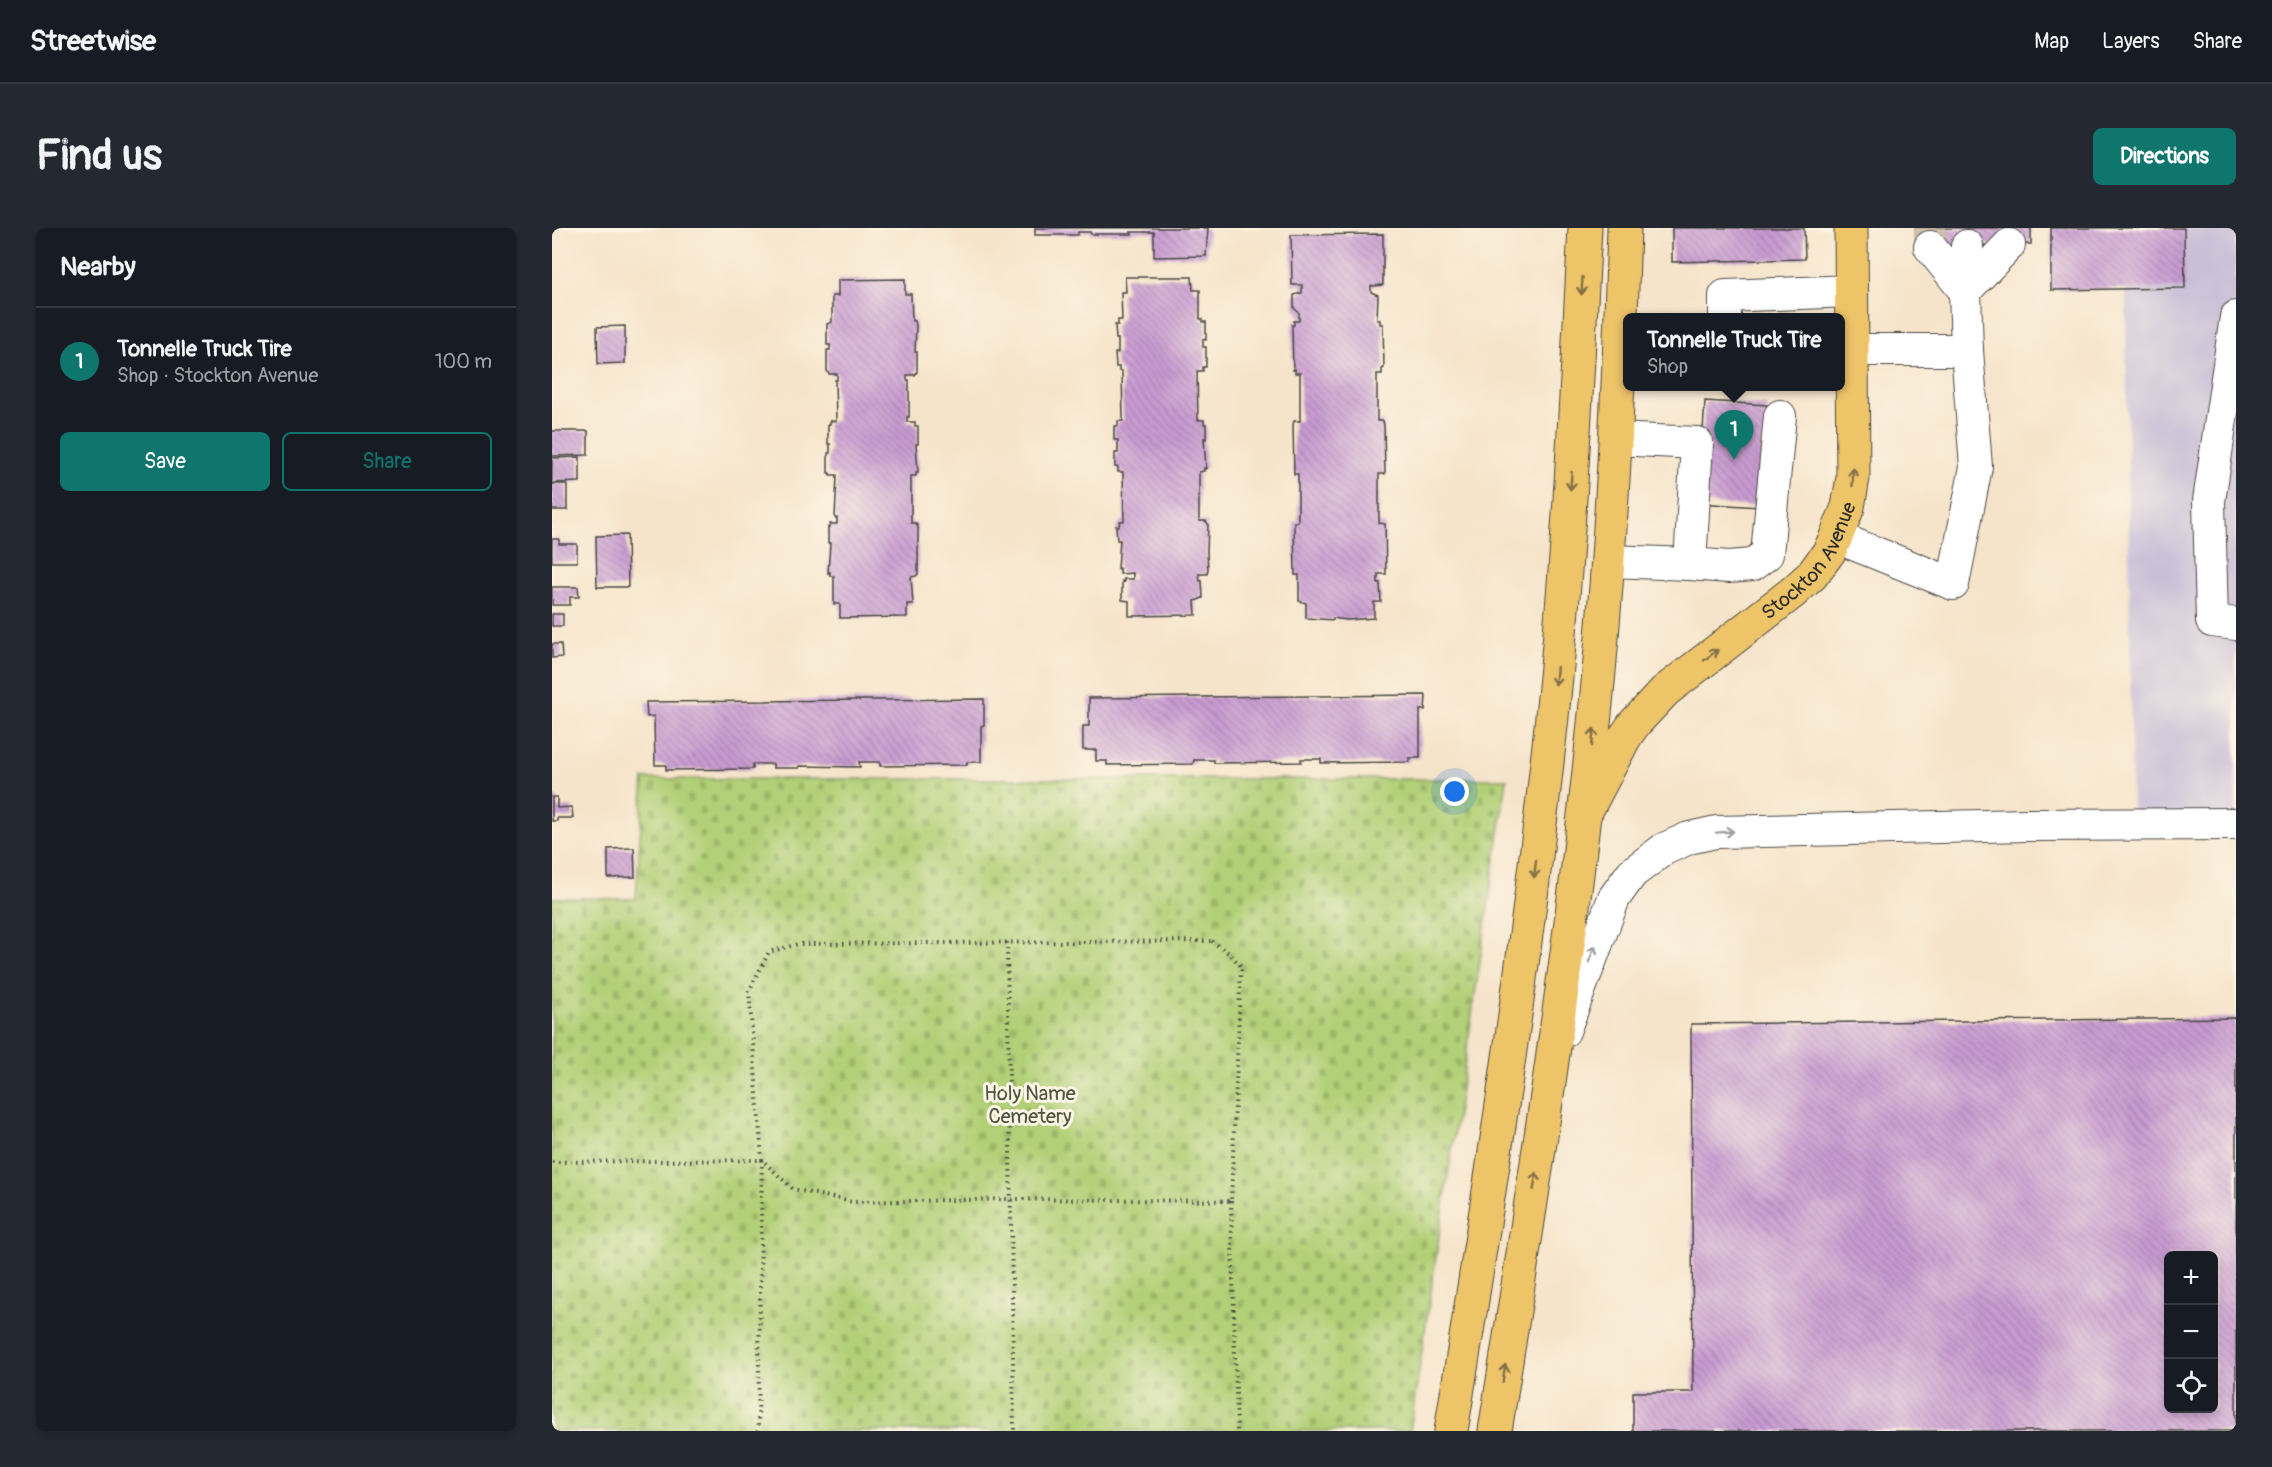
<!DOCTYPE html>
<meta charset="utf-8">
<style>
:root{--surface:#171b24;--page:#242831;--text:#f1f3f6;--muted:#9ea1a6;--line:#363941;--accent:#0f766e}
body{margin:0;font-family:Pangolin,sans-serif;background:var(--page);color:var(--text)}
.controls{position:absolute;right:18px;bottom:18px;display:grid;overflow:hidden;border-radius:9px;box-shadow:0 3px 9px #0003}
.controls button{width:54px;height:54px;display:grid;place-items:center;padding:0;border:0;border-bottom:2px solid var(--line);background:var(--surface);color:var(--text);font:30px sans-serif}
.you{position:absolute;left:903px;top:564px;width:21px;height:21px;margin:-15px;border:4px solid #fff;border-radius:50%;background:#1a73e8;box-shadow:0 0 0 9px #1a73e833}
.badge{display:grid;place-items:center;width:39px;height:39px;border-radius:50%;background:var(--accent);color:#fff;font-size:20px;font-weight:700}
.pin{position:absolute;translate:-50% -50px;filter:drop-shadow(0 2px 3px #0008)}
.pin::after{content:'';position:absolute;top:32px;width:21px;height:18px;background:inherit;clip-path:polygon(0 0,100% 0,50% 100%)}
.popup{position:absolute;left:1071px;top:85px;width:222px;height:78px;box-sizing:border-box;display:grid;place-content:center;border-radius:9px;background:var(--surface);filter:drop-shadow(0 2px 4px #0005);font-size:20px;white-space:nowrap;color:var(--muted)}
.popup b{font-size:22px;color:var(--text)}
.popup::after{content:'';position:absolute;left:50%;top:100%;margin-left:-12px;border:12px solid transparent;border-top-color:var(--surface)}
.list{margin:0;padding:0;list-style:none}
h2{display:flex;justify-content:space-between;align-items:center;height:78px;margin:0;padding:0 24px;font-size:26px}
h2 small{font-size:20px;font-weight:400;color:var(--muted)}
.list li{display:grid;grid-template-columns:39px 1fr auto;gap:18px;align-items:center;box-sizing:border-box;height:108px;padding:0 24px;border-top:2px solid var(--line)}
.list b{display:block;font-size:22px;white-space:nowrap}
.list p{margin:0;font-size:20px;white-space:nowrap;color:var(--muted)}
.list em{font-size:20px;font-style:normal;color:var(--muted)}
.actions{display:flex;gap:12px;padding:18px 24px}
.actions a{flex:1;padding:14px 0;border:2px solid var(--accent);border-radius:9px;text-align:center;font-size:21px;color:var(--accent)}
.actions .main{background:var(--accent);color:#fff}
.icon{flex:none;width:33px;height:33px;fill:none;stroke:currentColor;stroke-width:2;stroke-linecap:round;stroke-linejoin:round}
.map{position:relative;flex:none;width:1684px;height:1203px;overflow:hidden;border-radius:9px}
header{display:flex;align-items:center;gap:36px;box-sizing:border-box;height:84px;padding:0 30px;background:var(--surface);border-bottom:2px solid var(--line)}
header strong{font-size:28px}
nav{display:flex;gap:33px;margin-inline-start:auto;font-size:21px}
.intro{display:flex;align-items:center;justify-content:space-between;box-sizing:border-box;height:144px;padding:0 36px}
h1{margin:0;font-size:42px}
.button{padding:15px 27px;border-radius:9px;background:var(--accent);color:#fff;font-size:21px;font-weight:700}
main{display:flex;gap:36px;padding:0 36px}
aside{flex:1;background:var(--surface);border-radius:9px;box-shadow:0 3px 9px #0003}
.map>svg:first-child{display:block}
.industrial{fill:#c9bfd7}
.cemetery{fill:url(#cemetery-stones);stroke:#6e7e51;stroke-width:1.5}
.building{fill:url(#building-back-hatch);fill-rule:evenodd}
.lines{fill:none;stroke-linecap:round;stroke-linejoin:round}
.minor-tunnel{stroke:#cdbfaa;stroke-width:32;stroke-dasharray:32 16;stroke-linecap:butt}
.minor-casing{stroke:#494743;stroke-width:34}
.major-casing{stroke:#494743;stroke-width:35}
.highway-casing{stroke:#494743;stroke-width:35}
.path{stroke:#494743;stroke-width:4;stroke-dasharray:1.5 4.5;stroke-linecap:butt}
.minor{stroke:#fff;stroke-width:32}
.major{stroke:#eec469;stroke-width:33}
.highway{stroke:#eec469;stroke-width:33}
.oneway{stroke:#837047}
.oneway2{stroke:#a0a0a0}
.labels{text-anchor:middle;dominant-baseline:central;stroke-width:6;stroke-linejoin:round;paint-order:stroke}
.street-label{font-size:20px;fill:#2b2b2b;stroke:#fcf5e5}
.park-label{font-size:20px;fill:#4d543e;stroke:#fcf5e5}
</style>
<header>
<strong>Streetwise</strong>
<nav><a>Map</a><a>Layers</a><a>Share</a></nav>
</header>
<div class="intro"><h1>Find us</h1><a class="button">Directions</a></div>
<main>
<aside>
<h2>Nearby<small></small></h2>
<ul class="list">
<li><span class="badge">1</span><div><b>Tonnelle Truck Tire</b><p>Shop · Stockton Avenue</p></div><em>100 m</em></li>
</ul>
<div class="actions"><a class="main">Save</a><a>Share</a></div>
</aside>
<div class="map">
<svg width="1684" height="1203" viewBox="0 0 1684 1203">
<defs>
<pattern id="cemetery-stones" width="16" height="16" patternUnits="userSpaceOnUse" patternTransform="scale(1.5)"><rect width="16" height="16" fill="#b2d077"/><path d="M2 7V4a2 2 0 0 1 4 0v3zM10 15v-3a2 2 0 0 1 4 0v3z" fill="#99b367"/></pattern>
<pattern id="building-back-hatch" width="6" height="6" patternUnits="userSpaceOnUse" patternTransform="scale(1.5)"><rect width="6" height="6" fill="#c99bd2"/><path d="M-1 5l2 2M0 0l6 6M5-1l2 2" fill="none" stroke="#a37fab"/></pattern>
</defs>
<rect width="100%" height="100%" fill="#fcf5e5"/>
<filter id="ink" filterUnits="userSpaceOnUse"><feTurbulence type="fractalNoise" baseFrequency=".0167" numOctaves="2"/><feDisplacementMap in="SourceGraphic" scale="12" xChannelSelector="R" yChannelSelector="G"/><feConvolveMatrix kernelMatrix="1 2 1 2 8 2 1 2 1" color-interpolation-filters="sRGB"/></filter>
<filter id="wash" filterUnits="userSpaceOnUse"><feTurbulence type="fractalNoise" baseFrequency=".008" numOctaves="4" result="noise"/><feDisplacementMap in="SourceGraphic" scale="24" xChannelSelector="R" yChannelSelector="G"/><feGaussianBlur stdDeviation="1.35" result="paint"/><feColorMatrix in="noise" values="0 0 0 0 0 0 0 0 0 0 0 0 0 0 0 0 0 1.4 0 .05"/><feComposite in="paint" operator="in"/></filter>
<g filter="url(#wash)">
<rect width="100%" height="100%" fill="#f6e4ca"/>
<path class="industrial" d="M 1573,0 L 1684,0 L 1684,592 L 1580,595 Z"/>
<path class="cemetery" d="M 92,551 L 955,551 L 858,1203 L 0,1203 L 0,670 L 84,671 Z"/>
<g id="blocks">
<g class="building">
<path d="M 483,0 L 656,0 L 654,28 L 602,29 L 602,4 L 579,4 L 580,6 L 539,6 L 538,4 L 526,4 L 526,7 L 483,7 Z"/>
<path d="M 1120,0 L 1252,0 L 1253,31 L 1120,34 Z"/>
<path d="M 1363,0 L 1479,0 L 1479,16 L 1363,19 Z"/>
<path d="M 1499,0 L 1632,0 L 1633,60 L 1499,62 Z"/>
<path d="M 831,6 L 831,57 L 819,58 L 819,64 L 826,67 L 825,92 L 828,92 L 828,96 L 831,96 L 832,140 L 830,141 L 830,146 L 825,146 L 825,193 L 831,193 L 832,197 L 833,246 L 827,246 L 827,295 L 833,296 L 834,346 L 826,346 L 826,355 L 828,355 L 829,374 L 822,374 L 822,390 L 795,392 L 781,390 L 781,392 L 754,390 L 754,375 L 747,373 L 747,347 L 743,347 L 742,294 L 746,294 L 746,246 L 742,246 L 741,197 L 742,193 L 748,193 L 748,145 L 743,145 L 743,141 L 741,142 L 740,97 L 742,97 L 742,93 L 747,93 L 747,85 L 742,80 L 742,67 L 750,65 L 750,57 L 740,57 L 739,7 Z"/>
<path d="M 573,49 L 640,49 L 641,62 L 648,62 L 648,91 L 651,91 L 651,94 L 654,94 L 654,112 L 651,111 L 651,119 L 654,119 L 654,139 L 651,139 L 651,143 L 645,143 L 646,192 L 652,192 L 652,196 L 654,196 L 654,211 L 652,210 L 654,241 L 652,240 L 652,243 L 647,244 L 647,293 L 654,293 L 656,296 L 655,325 L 656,341 L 655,346 L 647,346 L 648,353 L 650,353 L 651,370 L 643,373 L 644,387 L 577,388 L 577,373 L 570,372 L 570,353 L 572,354 L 572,351 L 581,351 L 581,345 L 568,346 L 568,341 L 566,341 L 568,312 L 565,312 L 564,298 L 567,298 L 568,293 L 572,293 L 571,244 L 566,244 L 566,239 L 563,239 L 563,225 L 566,225 L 566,212 L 562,212 L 562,198 L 566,198 L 566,193 L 571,193 L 570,143 L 567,143 L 567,139 L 564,139 L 563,125 L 566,125 L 566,111 L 564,111 L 563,97 L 566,97 L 566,92 L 570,92 L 569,64 L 574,64 Z"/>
<path d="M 353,51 L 353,66 L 359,66 L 360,93 L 363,93 L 364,97 L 363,124 L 365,124 L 365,144 L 363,147 L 355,147 L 355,152 L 357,152 L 357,189 L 355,189 L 355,194 L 363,194 L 363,198 L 366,198 L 366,216 L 364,216 L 366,244 L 364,244 L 364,248 L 359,248 L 359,295 L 364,295 L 366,300 L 366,346 L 364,348 L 359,349 L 361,376 L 355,376 L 355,389 L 288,390 L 288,376 L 282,376 L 282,348 L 278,348 L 278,344 L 276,345 L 278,315 L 276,315 L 276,299 L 278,299 L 278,296 L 285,296 L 285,290 L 283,290 L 285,247 L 278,247 L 278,245 L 276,245 L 276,225 L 278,225 L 278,216 L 276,216 L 276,196 L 278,196 L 278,193 L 284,193 L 283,152 L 285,152 L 285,146 L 277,146 L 275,143 L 275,122 L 278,122 L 278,117 L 275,117 L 275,96 L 280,94 L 280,68 L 286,68 L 286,52 Z"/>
<path d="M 73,98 L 73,135 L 46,136 L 45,99 Z"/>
<path d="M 1153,173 L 1215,177 L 1207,279 L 1146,275 Z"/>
<path d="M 0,203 L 36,203 L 36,227 L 0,228 Z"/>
<path d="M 28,229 L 28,254 L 0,255 L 0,230 Z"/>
<rect x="0" y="256" width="15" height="26"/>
<path d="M 75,307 L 76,359 L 45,359 L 44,308 Z"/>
<path d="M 0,311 L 7,311 L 7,316 L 25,316 L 25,334 L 0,334 Z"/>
<path d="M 0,359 L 26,359 L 27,369 L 18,369 L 18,377 L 0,377 Z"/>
<rect x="0" y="386" width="11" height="12"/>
<path d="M 0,416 L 9,416 L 10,429 L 0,430 Z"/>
<path d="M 874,467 L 873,482 L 868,482 L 868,530 L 857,530 L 857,534 L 769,535 L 769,531 L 749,531 L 749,534 L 662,535 L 662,532 L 642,532 L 641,536 L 555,537 L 555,533 L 544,533 L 544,522 L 531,522 L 531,498 L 537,498 L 537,470 Z"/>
<path d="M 432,471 L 432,497 L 429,498 L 429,534 L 415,534 L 415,537 L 328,538 L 328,534 L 307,534 L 308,539 L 247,538 L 247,540 L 221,540 L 221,536 L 201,536 L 201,541 L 114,542 L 114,537 L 103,537 L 102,488 L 95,489 L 94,474 Z"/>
<path d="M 0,569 L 5,569 L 5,580 L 20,579 L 21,590 L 5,590 L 5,593 L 0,593 Z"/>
<path d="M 82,620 L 83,649 L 56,650 L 56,621 Z"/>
<path d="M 1684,790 L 1684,1203 L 1081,1203 L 1081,1164 L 1141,1164 L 1139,796 ZM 1616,1028 L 1662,1028 L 1662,1180 L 1616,1180 Z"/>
</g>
</g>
</g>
<g filter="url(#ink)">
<use href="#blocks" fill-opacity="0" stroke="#494743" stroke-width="1.5"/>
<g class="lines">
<path class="minor-tunnel" d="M 1378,19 L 1378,0"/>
<defs>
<g id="minor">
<path d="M 1413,63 L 1457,17"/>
<path d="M 1413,63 L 1415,18"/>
<path d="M 1173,89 L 1173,68 L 1299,63"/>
<path d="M 1684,89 L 1657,273 L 1660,393 L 1684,396"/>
<path d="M 1300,122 L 1415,122 L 1413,63 L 1378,19"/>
<path d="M 1064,211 L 1145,215 L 1138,336 L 1177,339 L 1200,337 L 1215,326 L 1228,188"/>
<path d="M 1284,309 L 1401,356 L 1424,239 L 1415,122"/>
<path d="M 1056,333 L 1138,336"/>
<path d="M 1012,803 L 1062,670 L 1080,645 L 1112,621 L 1137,610 L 1164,604 L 1476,597 L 1684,596"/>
</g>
<g id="major">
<path id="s1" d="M 1033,585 L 1073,509 L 1082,496 L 1113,463 L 1240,365 L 1260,347 L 1277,324 L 1284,309 L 1296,279 L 1301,250 L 1299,0"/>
</g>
<g id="highway">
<path d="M 899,1203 C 937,968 974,734 999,498 C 1017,332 1024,166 1033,0"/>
<path d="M 943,1203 C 981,965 1019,726 1043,486 C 1059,324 1067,162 1072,0"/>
</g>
</defs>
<use href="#minor" class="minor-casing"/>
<use href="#major" class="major-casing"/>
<use href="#highway" class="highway-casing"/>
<g class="path">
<path d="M 660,713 L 678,726 L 689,738 L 679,973 L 459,971 L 300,974 L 241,961 L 210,932 L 197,763 L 217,724 L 246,716 Z"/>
<path d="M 455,714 L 462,1203"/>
<path d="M 0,934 L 210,932 L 206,1203"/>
<path d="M 679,973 L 685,1203"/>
</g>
<use href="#minor" class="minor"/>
<use href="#major" class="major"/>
<use href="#highway" class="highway"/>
</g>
<defs><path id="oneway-shaft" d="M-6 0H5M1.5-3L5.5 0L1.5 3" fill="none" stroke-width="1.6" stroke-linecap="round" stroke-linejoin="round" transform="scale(1.5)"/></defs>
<g class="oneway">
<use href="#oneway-shaft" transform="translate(1030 58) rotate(93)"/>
<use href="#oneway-shaft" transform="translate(1301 249) rotate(-87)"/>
<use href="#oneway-shaft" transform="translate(1019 253) rotate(94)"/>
<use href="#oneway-shaft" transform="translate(1159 427) rotate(-38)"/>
<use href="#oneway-shaft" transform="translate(1004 448) rotate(95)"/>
<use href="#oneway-shaft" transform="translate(1041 509) rotate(-84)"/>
<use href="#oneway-shaft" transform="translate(983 641) rotate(97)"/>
<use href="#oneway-shaft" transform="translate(983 953) rotate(-81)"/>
<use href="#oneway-shaft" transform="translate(952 1145) rotate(-81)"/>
</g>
<g class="oneway2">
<use href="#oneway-shaft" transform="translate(1173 604) rotate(-4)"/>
<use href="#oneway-shaft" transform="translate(1040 726) rotate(-70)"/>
</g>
</g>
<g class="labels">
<g class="street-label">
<text stroke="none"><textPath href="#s1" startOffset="344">Stockton Avenue</textPath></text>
</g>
<g class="park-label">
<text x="478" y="865">Holy Name<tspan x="478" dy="23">Cemetery</tspan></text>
</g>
</g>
</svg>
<div class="controls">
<button>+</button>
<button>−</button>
<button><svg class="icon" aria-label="locate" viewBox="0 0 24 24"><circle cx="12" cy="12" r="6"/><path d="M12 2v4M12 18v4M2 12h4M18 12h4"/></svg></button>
</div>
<div class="you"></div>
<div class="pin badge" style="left:1182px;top:232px">1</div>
<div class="popup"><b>Tonnelle Truck Tire</b>Shop</div>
</div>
</main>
